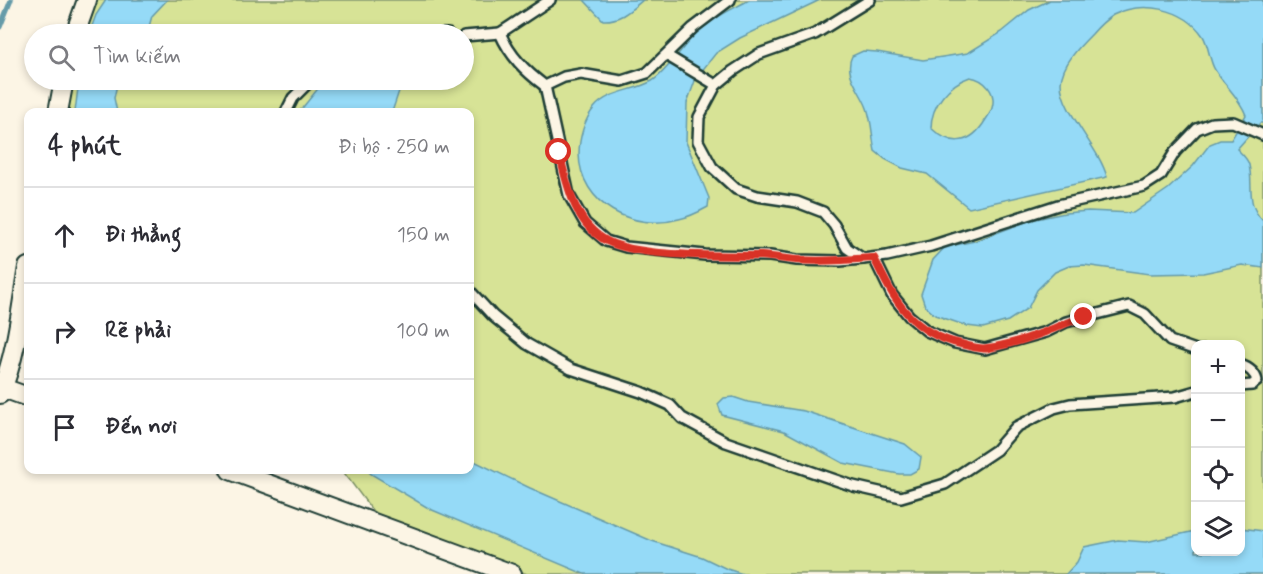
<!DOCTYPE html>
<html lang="vi">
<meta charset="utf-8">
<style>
:root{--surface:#fff;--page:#f2f2f3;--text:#2b2b33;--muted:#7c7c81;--line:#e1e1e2}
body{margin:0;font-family:Mynerve,sans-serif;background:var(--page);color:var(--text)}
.controls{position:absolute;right:18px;bottom:18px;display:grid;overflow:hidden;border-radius:12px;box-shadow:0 3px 9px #0003}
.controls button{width:54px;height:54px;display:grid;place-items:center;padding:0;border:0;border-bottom:2px solid var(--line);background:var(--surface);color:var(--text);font:30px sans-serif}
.stop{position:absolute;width:18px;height:18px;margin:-14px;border:4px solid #d93025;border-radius:50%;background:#fff}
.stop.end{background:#d93025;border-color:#fff;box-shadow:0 2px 6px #0008}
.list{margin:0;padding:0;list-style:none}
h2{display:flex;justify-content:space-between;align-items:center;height:78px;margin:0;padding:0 24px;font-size:26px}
h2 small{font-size:20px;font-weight:400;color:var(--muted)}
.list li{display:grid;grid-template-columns:39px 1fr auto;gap:18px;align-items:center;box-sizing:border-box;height:96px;padding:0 24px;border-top:2px solid var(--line)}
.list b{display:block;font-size:22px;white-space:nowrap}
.list em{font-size:20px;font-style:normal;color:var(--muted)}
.icon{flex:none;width:33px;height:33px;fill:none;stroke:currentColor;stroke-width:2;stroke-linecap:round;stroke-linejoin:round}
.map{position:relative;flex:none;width:1263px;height:574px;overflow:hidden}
.search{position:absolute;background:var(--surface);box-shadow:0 3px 9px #0003;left:24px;top:24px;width:450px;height:66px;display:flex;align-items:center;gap:15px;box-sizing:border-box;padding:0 21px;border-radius:33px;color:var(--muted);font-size:22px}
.panel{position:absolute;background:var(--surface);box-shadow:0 3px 9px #0003;left:24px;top:108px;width:450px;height:366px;border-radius:12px}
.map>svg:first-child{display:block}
.green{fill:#d7e396;stroke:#7b9065;stroke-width:1.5;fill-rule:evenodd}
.water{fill:#95daf7;stroke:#669ba9;stroke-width:1.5;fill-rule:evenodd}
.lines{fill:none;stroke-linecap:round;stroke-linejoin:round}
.stream{stroke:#669ba9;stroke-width:5}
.lane-casing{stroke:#1f3d34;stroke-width:14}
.street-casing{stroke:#1f3d34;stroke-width:22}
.lane{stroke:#fcf5e5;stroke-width:9}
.street{stroke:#fcf5e5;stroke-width:18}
.route{stroke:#d93025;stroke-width:8}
</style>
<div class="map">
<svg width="1263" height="574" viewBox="0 0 1263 574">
<rect width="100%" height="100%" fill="#fcf5e5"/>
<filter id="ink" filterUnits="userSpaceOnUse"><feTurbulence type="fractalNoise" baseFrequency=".0167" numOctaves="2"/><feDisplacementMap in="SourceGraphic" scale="12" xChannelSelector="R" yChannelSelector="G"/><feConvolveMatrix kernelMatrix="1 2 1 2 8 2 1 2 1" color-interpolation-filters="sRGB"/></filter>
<g filter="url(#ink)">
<path class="green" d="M 93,0 L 1263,0 L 1263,574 L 527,574 L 378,518 L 342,470 L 470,470 L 470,112 L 64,112 L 70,80 L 464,80 L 464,34 L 81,34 ZM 1196,344 L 1240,344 L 1240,552 L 1196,552 Z"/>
<g class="water">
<path d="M 106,0 L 167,0 L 152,16 L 147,34 L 89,34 L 96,15 Z"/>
<path d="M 584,0 L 643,0 C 631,10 620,21 603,20 Z"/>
<path d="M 749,0 L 820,0 L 740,38 L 716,53 L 696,78 L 687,103 L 686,142 L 709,198 L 708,207 C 699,212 689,217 679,219 C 634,232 580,205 579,154 C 579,139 584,120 594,108 C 609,90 633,92 652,81 C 667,72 684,44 698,31 C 712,18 733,9 749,0 Z"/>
<path d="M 1050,0 L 1263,0 L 1263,123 L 1260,123 L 1237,149 C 1241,153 1248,159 1249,165 C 1254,186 1245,203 1263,221 L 1263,268 L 1242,265 L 1203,273 L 1150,274 L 1084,265 L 1069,266 L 1055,272 L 1037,290 L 1028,308 L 1008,321 L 983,328 L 967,326 L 935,315 L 925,306 L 921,294 L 933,260 L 945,247 L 975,241 L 1031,220 L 1065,213 L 1088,211 L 1133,213 L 1168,189 L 1193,166 L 1210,144 L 1220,140 L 1231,140 L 1246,115 C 1239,97 1225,86 1215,70 C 1209,60 1209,46 1203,36 C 1184,8 1142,0 1113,15 C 1105,20 1098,27 1092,34 C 1080,46 1062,64 1061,83 C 1061,111 1099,147 1107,177 L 969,208 L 927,174 L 902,168 L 885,159 L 875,151 C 872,137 872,122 867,108 C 861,91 843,74 852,56 L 863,51 L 877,52 L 923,60 L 968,53 L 1002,32 L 1029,10 ZM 970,77 C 984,79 997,92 992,108 C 991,113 986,119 983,124 C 968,146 949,145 931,128 C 931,105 949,84 970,77 Z"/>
<path d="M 79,80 L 118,80 L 114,98 L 117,112 L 75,112 Z"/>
<path d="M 325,80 L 407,80 L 399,91 L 392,112 L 299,112 Z"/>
<path d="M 733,397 L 748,402 L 804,411 L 905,444 L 921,457 L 919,469 L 910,474 L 899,474 L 843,463 L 784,431 L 722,415 L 718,404 L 724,398 Z"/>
<path d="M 470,459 L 530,488 L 652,541 L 702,557 L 727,569 L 743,574 L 584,574 L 430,509 L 371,474 L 367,470 L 470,470 Z"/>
<path d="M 1241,528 L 1263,531 L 1263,574 L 1066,574 L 1077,562 L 1084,547 L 1118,540 L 1146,542 L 1195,531 L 1196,552 L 1240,552 Z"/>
</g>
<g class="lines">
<path class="stream" d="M 0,27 L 11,0"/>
<defs>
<g id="lane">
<path d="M 730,0 L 693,28 L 647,73 L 622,81 L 581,74 L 564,77 L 545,86 L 569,195 L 585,223 L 606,241 L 626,247 L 705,255 L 770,256 L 797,260 L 840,261 L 863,259"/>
<path d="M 870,0 L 815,34 L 759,54 L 733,71 L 716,85 L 699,117 L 698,141 L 712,167 L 736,189 L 757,196 L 797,202 L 823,212 L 834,225 L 847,248 L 863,259 L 887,256 L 931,246 L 1058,205 L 1144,186 L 1161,175 L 1175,152 L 1197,129 L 1212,123 L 1233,122 L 1263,135"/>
<path d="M 392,34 L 448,34"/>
<path d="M 464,36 L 500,33"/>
<path d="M 666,55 L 716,85"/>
<path d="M 545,86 C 525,71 510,56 500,33 L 550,0"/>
<path d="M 286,112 L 293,98 L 311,80"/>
<path d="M 874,258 L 892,295 L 909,316 L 927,331 L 955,343 L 985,349 L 1046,332 L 1066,322 L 1129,306 L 1145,314 L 1170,341 L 1196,350"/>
<path d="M 470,291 L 493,316 L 527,344 L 571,369 L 641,392 L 670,405 L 682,418 L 726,442 L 853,486 L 901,497 L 945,484 L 996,450 L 1016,427 L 1054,408 L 1070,404 L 1175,397 L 1196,391"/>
<path d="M 1240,365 C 1249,368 1255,372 1257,381 L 1252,385 L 1240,386"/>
</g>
<g id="street">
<path d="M 75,34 L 87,0"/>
<path d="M 58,112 L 64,80"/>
<path d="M 3,388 L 28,397"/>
<path d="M 0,394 C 17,354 21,309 28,267"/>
<path d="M 230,470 L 512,574"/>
</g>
</defs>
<use href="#lane" class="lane-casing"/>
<use href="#street" class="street-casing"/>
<use href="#lane" class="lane"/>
<use href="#street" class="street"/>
</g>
</g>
<g class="lines" filter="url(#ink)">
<path class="route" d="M 559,152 C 567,184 574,224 607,241 C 639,258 723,255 761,256 C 773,257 785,259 797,260 C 823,262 848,260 874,258 C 894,300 911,333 961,344 C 969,346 980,350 988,348 C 1007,345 1027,339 1045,332 C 1058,327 1070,321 1084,317"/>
</g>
</svg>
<div class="controls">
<button>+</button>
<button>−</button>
<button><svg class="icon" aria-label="locate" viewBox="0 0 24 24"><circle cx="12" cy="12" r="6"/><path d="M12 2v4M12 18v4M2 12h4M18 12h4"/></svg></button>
<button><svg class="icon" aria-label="layers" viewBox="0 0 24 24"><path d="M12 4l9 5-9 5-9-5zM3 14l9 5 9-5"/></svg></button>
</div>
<div class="stop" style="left:559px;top:152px"></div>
<div class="stop end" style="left:1084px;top:317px"></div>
<div class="search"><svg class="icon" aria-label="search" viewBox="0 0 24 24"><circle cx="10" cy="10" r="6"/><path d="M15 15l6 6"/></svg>Tìm kiếm</div>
<section class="panel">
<h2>4 phút<small>Đi bộ · 250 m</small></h2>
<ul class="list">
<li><svg class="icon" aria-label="ahead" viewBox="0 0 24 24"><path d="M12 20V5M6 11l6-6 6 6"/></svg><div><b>Đi thẳng</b></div><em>150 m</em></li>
<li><svg class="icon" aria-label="right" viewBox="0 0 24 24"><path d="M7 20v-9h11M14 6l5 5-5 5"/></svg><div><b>Rẽ phải</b></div><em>100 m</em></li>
<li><svg class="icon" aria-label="arrive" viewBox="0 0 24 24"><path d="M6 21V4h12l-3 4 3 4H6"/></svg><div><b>Đến nơi</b></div></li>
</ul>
</section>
</div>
